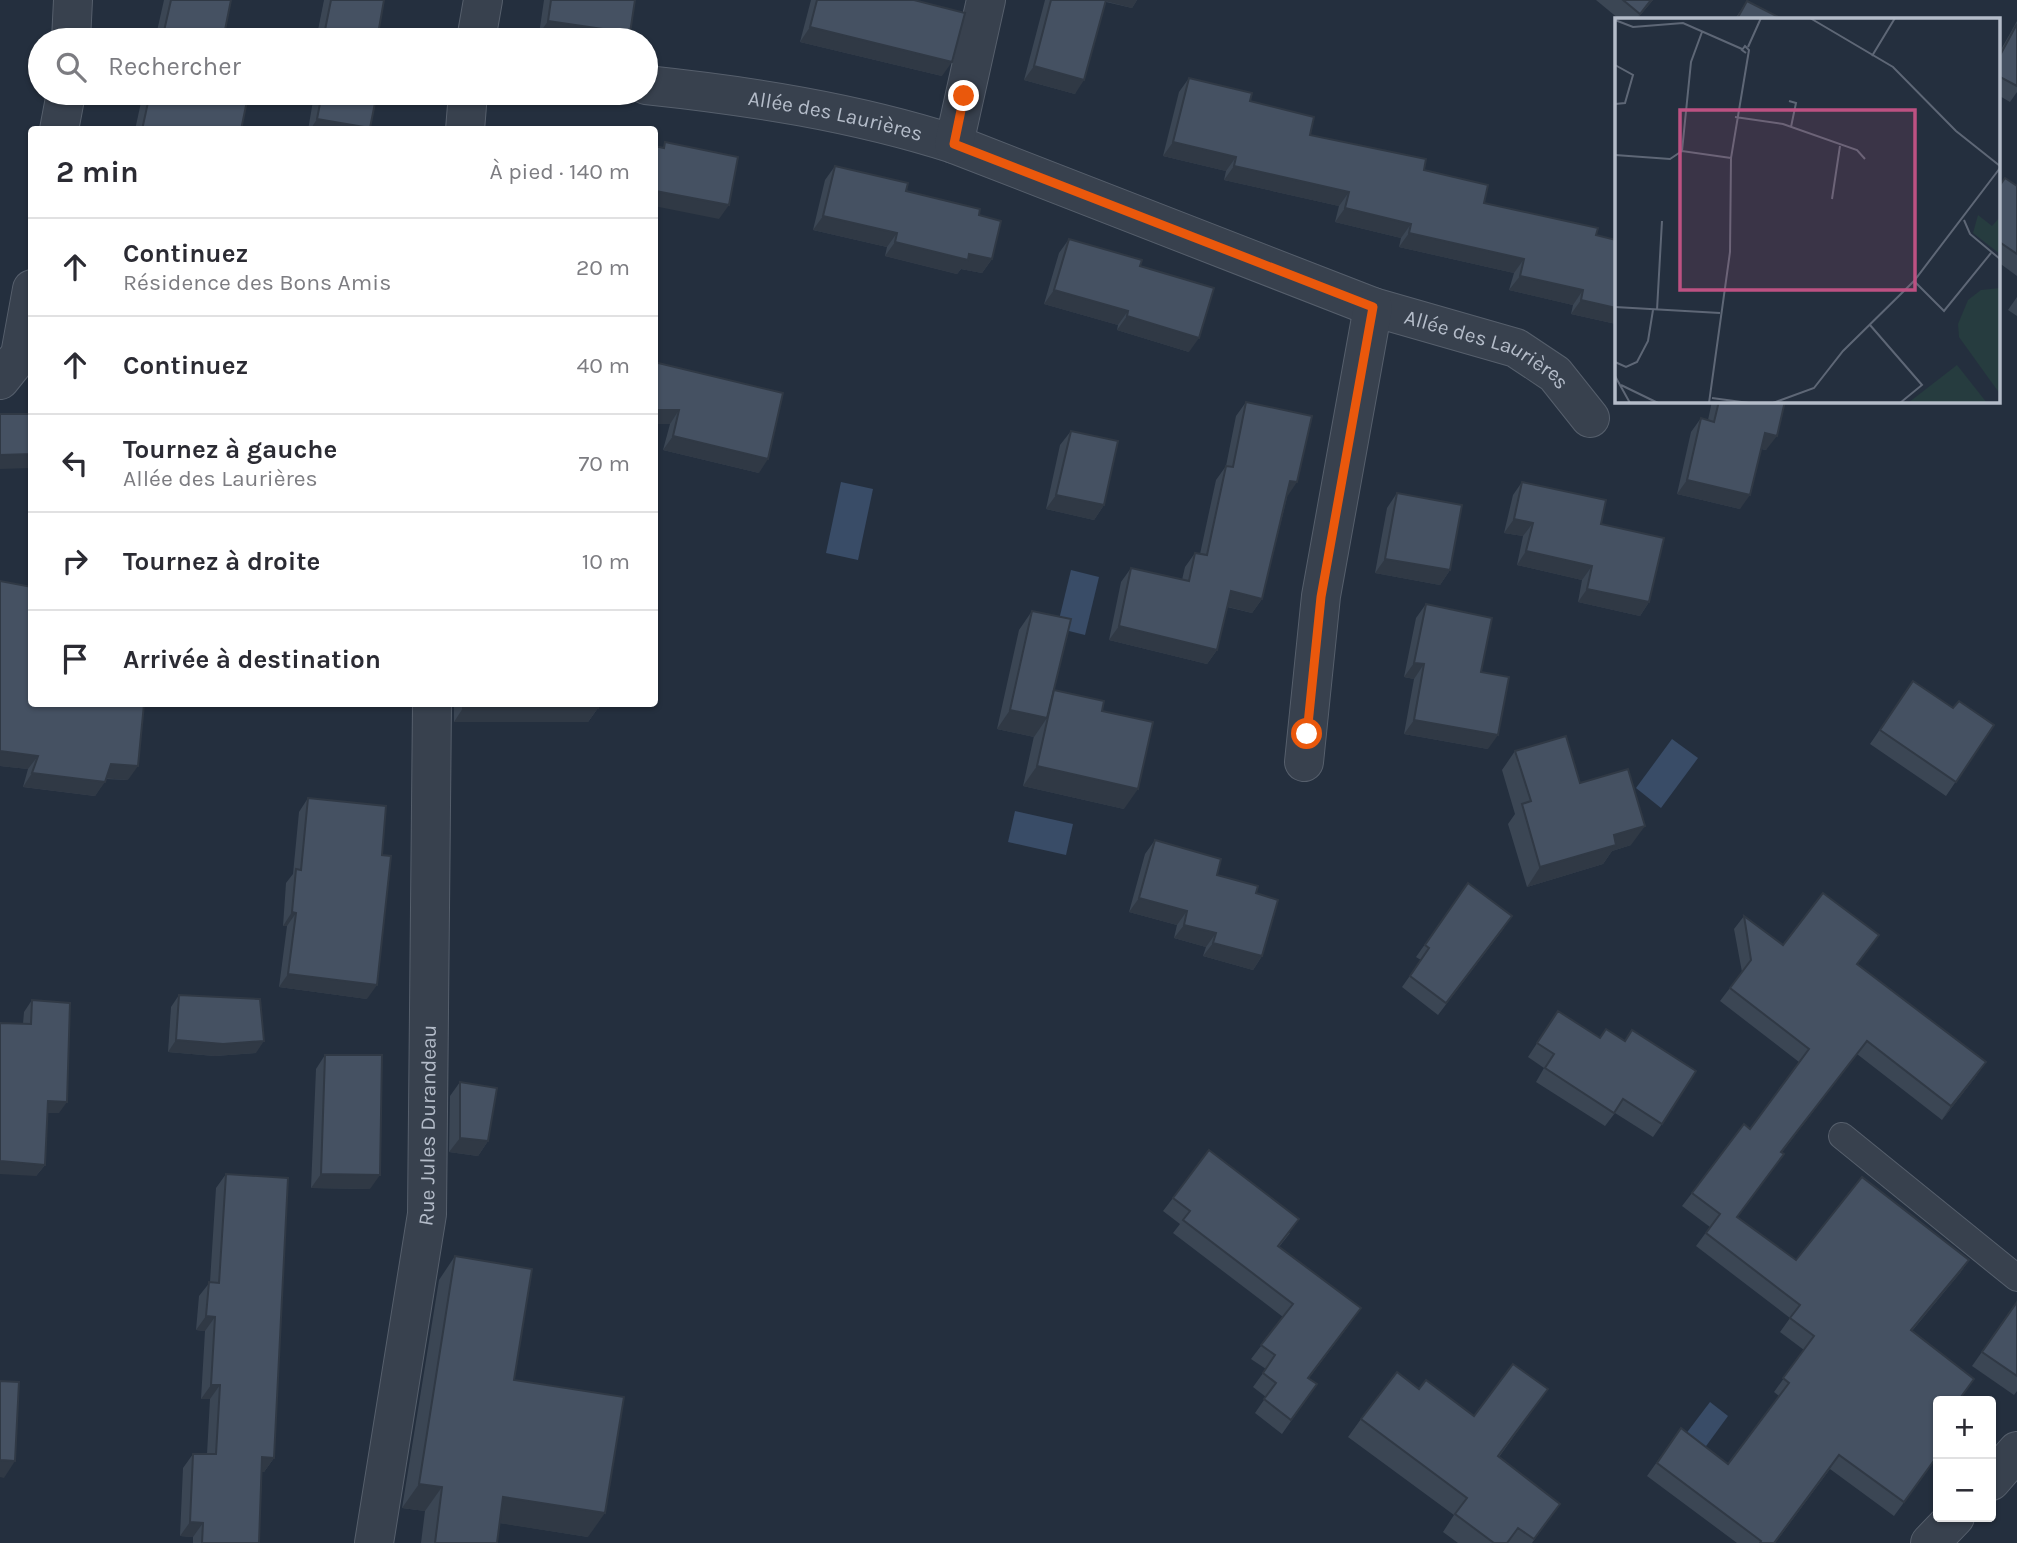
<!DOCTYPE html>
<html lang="fr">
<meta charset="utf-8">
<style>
:root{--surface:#fff;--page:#f7f7f7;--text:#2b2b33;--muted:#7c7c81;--line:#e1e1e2}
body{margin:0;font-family:Karla,sans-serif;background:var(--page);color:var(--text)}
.controls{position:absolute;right:21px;bottom:21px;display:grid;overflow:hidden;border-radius:7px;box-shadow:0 2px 5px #0004}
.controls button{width:63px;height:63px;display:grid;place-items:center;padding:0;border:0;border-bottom:2px solid var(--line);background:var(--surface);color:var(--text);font:35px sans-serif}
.stop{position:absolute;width:21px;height:21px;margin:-16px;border:5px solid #ea580c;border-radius:50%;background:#fff}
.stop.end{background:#ea580c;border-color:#fff;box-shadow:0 2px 7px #0008}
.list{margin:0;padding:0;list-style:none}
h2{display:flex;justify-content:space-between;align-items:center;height:91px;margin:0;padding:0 28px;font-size:30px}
h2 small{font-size:23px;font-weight:400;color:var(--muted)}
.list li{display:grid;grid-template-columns:46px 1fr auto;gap:21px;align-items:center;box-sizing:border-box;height:98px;padding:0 28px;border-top:2px solid var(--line)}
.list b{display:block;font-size:26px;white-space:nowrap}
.list p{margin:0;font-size:23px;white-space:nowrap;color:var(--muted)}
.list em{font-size:23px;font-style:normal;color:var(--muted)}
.icon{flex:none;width:38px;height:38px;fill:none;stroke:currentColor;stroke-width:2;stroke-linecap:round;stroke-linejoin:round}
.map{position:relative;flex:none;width:2017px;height:1543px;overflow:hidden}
.search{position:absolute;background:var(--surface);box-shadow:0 2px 5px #0004;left:28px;top:28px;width:630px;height:77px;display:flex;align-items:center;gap:18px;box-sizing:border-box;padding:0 24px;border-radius:38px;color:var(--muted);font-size:26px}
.panel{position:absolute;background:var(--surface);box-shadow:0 2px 5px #0004;left:28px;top:126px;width:630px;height:581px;border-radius:7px}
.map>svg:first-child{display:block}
.water{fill:#394c67}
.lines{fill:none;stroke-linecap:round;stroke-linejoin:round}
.service-casing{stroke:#565f6c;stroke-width:28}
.minor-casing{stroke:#565f6c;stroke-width:40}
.service{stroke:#38414e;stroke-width:26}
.minor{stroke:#38414e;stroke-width:38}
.wall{fill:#3b4654}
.shaded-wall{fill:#303945}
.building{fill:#455162;stroke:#303945;stroke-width:2}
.route{stroke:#ea580c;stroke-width:9}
.labels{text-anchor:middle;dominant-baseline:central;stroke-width:5;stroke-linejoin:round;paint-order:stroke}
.street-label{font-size:21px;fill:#b4bcc9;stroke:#1d2633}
.inset-road{fill:none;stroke:#5e6776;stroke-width:2}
.view{fill:#bd5182;fill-opacity:0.15;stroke:#bd5182;stroke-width:3.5}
.inset-edge{fill:none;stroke:#b4bcc9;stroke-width:3.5}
</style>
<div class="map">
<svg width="2017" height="1543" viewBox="0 0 2017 1543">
<rect width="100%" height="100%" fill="#242f3e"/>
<g class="water">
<path d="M 841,482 L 873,489 L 858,560 L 826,553 Z"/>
<path d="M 1071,570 L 1099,577 L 1085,635 L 1057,628 Z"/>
<path d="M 1672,739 L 1698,758 L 1661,808 L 1636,788 Z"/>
<path d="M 1015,811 L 1073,824 L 1066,855 L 1008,842 Z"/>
<path d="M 1710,1402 L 1728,1416 L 1701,1453 L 1682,1439 Z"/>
</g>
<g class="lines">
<defs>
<path id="service" d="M 1842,1136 L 2017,1278"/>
<g id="minor">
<path d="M 71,40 L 73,0"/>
<path d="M 476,40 L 483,0"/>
<path id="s1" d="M 646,85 C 750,96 854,112 954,144 L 1373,307 L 1516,348 L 1555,374 L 1590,418"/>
<path d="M 59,130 L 66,93"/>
<path d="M 465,130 L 468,93"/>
<path d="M 954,144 L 986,0"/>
<path d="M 0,380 L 20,355 L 32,289"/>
<path d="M 1304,762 L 1321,596 L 1373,307"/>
<path d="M 1991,1481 L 2017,1451"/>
<path id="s2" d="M 374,1543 L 427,1214 L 432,704"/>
<path d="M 1930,1543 L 1955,1517"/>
</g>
</defs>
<use href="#service" class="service-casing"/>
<use href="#minor" class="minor-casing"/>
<use href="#service" class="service"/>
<use href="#minor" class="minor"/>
</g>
<g class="wall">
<path d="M 164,0 L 231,0 L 223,40 L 155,40 Z"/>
<path d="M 324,0 L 384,0 L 377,40 L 316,40 Z"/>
<path d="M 544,0 L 635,0 L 625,40 L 581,40 L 539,34 Z"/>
<path d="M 811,0 L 914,0 L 942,76 L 800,42 Z"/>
<path d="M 1045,0 L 1137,0 L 1132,8 L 1106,2 L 1075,94 L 1024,80 Z"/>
<path d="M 1596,0 L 1653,0 L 1637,19 L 1619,19 Z"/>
<path d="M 1747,1 L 1782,19 L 1735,19 Z"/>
<path d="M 2017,21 L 2017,92 L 2010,102 L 1998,95 L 1998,55 Z"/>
<path d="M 1189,78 L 1250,101 L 1310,135 L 1424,170 L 1484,203 L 1596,235 L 1616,240 L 1616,324 L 1571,314 L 1573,305 L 1509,290 L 1514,273 L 1399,247 L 1401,238 L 1335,222 L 1339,206 L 1224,180 L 1226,171 L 1163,156 L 1179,92 Z"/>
<path d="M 143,93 L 228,93 L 241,130 L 135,130 Z"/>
<path d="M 306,93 L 377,93 L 370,128 L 369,130 L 308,130 L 313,101 L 304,99 Z"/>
<path d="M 835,166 L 979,215 L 992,259 L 982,273 L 961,269 L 957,274 L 885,256 L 887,247 L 813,230 L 825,180 Z"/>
<path d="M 2017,186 L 2017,276 L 1998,262 L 1998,188 Z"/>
<path d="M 1069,239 L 1140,266 L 1189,352 L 1117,330 L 1118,325 L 1044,304 L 1059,253 Z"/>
<path d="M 2017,297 L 2017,316 L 2008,310 Z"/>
<path d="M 654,362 L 759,473 L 663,450 L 670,424 L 654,424 Z"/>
<path d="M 1712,401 L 1785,401 L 1766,450 L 1761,449 L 1740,509 L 1677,494 L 1691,432 L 1701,418 L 1708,420 Z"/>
<path d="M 1246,402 L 1287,497 L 1262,599 L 1252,613 L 1227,607 L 1217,650 L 1207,664 L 1109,640 L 1121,582 L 1131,568 L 1182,580 L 1185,567 L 1195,553 L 1200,554 L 1216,480 L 1226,466 L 1236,416 Z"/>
<path d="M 1071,431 L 1104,505 L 1094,520 L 1046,509 L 1060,445 Z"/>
<path d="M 1522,482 L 1601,524 L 1649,602 L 1640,616 L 1578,602 L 1582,580 L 1517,565 L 1523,536 L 1504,533 L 1513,495 Z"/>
<path d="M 1397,493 L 1450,570 L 1440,585 L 1375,573 L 1387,508 Z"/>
<path d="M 0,581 L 128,780 L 106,779 L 95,796 L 23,787 L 28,769 L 0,766 Z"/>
<path d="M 1426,604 L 1481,672 L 1488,749 L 1404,734 L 1414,679 L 1404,677 L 1416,618 Z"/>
<path d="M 1032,611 L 1053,691 L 1102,711 L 1124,809 L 1023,786 L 1034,736 L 1034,737 L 997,729 L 1019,630 Z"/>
<path d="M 1913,681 L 1953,708 L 1994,725 L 1946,796 L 1870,744 Z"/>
<path d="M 454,704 L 598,704 L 598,708 L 588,722 L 454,722 Z"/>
<path d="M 1515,751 L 1580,783 L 1631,845 L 1612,851 L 1603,864 L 1527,887 L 1508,824 L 1515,814 L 1502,770 Z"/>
<path d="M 308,798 L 367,999 L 279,987 L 287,926 L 283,926 L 286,883 L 293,874 L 299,812 Z"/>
<path d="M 1155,840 L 1217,875 L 1256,893 L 1262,956 L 1253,970 L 1203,956 L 1206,947 L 1174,938 L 1177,925 L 1129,912 L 1145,854 Z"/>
<path d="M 1468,883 L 1504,928 L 1438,1015 L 1402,987 L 1421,960 L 1416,957 Z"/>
<path d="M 1744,916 L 1783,945 L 1879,935 L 1857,964 L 1977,1075 L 1942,1120 L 1857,1054 L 1782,1152 L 1737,1217 L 1796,1260 L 1969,1260 L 1960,1273 L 1912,1331 L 1938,1401 L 1938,1456 L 1894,1516 L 1830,1469 L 1775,1543 L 1737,1543 L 1647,1476 L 1681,1428 L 1728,1464 L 1779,1396 L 1774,1392 L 1804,1350 L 1780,1332 L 1790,1318 L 1696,1246 L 1710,1227 L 1682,1206 L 1692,1193 L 1750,1129 L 1799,1062 L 1720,1001 L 1742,972 L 1734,929 Z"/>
<path d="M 179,995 L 256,1053 L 215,1056 L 168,1052 L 171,1007 Z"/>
<path d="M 32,1000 L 59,1113 L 47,1113 L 45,1165 L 36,1176 L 23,1024 L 24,1012 Z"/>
<path d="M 1558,1011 L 1662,1124 L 1653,1137 L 1615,1113 L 1605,1126 L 1536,1082 L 1544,1068 L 1528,1057 Z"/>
<path d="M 325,1055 L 370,1189 L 311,1188 L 316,1069 Z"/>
<path d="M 460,1082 L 488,1141 L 478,1156 L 449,1152 L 450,1096 Z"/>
<path d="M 226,1174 L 274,1458 L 264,1472 L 262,1472 L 259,1543 L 193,1543 L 193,1537 L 180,1536 L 183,1468 L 193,1454 L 207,1454 L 210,1399 L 201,1399 L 205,1331 L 196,1330 L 199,1296 L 210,1282 L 216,1188 Z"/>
<path d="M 1173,1198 L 1290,1233 L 1279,1247 L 1352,1321 L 1309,1378 L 1317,1384 L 1282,1434 L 1255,1413 L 1266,1397 L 1253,1387 L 1266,1369 L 1251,1359 L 1283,1317 L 1173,1233 L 1180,1224 L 1163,1211 Z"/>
<path d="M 455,1256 L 514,1380 L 588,1537 L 500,1523 L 497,1543 L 421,1543 L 425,1511 L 402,1508 L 439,1280 Z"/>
<path d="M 2017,1302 L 2017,1391 L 2014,1395 L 1972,1366 Z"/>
<path d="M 1548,1389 L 1499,1457 L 1560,1504 L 1532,1543 L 1458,1543 L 1443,1532 L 1454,1515 L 1348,1437 L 1361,1419 L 1474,1416 Z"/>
</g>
<g class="shaded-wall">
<path d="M 1101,0 L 1137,0 L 1132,8 Z"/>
<path d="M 1651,0 L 1653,0 L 1636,19 Z"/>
<path d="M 548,21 L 630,33 L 625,40 L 581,40 L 539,34 Z"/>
<path d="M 810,27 L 952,62 L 942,76 L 800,42 Z"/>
<path d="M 1034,66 L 1084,80 L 1075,94 L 1024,80 Z"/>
<path d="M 309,93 L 319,93 L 313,101 L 304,99 Z"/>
<path d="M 317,119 L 370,128 L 369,130 L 310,130 Z"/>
<path d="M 1173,142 L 1236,157 L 1226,171 L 1163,156 Z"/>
<path d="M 1234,166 L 1349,192 L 1339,206 L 1224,180 Z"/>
<path d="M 655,191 L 729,205 L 719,219 L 654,206 Z"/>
<path d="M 1345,208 L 1411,224 L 1401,238 L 1335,222 Z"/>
<path d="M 823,216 L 897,233 L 887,247 L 813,230 Z"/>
<path d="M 1409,233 L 1524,259 L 1514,273 L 1399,247 Z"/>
<path d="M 895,242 L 969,254 L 992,259 L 982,273 L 961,269 L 957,274 L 885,256 Z"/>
<path d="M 1520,276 L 1583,290 L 1573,305 L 1509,290 Z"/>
<path d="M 1054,290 L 1128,311 L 1118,325 L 1044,304 Z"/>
<path d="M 1581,300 L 1616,308 L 1616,324 L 1571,314 Z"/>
<path d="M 1127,316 L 1199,338 L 1189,352 L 1117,330 Z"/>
<path d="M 654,410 L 679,410 L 670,424 L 654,424 Z"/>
<path d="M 1765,433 L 1777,436 L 1766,450 L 1755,447 Z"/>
<path d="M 673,436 L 768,459 L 759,473 L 663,450 Z"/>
<path d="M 32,454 L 32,468 L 0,469 L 0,455 Z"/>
<path d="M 1687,480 L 1750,495 L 1740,509 L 1677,494 Z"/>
<path d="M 1290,481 L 1297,482 L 1287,497 Z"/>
<path d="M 1056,495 L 1104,505 L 1094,520 L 1046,509 Z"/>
<path d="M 1514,519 L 1533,523 L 1523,536 L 1504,533 Z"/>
<path d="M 1526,551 L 1592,566 L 1582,580 L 1517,565 Z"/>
<path d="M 1385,559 L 1450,570 L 1440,585 L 1375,573 Z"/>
<path d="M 1587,589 L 1649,602 L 1640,616 L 1578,602 Z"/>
<path d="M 1231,591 L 1262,599 L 1252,613 L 1221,605 Z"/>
<path d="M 1119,626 L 1217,650 L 1207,664 L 1109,640 Z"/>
<path d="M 1414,663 L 1424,664 L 1414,679 L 1404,677 Z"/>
<path d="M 463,708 L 598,708 L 588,722 L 454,722 Z"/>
<path d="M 1010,710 L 1047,718 L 1034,737 L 997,729 Z"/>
<path d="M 1414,720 L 1498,735 L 1488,749 L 1404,734 Z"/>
<path d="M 0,751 L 38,756 L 28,769 L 0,766 Z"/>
<path d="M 111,764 L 138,766 L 128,780 L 101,778 Z"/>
<path d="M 1037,766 L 1138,789 L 1124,809 L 1023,786 Z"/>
<path d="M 32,773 L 105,782 L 95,796 L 23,787 Z"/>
<path d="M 1645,826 L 1631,845 L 1612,851 L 1603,864 L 1527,887 L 1540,867 L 1614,835 Z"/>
<path d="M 1139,898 L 1187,911 L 1177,925 L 1129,912 Z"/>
<path d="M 292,912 L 296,913 L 287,926 L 283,926 Z"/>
<path d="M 1184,925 L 1216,933 L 1206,947 L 1174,938 Z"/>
<path d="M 1213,943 L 1262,956 L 1253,970 L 1203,956 Z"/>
<path d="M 288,974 L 377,985 L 367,999 L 279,987 Z"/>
<path d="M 176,1040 L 264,1041 L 256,1053 L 215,1056 L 168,1052 Z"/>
<path d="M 1867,1041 L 1857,1054 L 1772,1166 L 1781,1152 Z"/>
<path d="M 1986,1062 L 1977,1075 L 1942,1120 L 1951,1106 Z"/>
<path d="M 48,1101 L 67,1102 L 59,1113 L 40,1113 Z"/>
<path d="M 460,1138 L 488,1141 L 478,1156 L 449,1152 Z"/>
<path d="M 0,1161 L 45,1165 L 36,1176 L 0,1174 Z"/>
<path d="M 321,1174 L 380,1175 L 370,1189 L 311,1188 Z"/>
<path d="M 1969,1260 L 1960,1273 L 1901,1343 L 1911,1330 Z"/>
<path d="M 206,1316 L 215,1317 L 205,1331 L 196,1330 Z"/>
<path d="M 211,1385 L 220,1385 L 210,1399 L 201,1399 Z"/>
<path d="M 262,1457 L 274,1458 L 264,1472 L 252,1472 Z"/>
<path d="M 0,1460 L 15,1461 L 4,1478 L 0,1477 Z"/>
<path d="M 419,1484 L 442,1487 L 425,1511 L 402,1508 Z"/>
<path d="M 503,1497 L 605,1513 L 588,1537 L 486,1521 Z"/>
<path d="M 190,1522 L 203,1523 L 193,1537 L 180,1536 Z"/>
</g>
<g class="building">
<path d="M 171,0 L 231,0 L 223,40 L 162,40 Z"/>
<path d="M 331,0 L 384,0 L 377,40 L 323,40 Z"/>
<path d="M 551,0 L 635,0 L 630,33 L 548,21 Z"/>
<path d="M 817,0 L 914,0 L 965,13 L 952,62 L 810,27 Z"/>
<path d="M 1051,0 L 1106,0 L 1084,80 L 1034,66 Z"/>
<path d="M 1623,0 L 1651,0 L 1640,14 Z"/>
<path d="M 1747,1 L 1782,19 L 1737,19 Z"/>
<path d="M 2017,24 L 2017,86 L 1998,76 L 1998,59 Z"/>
<path d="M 1189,78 L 1252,93 L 1250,101 L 1314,117 L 1310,135 L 1426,159 L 1424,170 L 1488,185 L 1484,203 L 1598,228 L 1596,235 L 1616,240 L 1616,308 L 1581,300 L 1583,290 L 1520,276 L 1524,259 L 1409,233 L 1411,224 L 1345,208 L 1349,192 L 1234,166 L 1236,157 L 1173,142 Z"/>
<path d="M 150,93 L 228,93 L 248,96 L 241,130 L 142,130 Z"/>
<path d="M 322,93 L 377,93 L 370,128 L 317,119 Z"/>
<path d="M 665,142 L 738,157 L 729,205 L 655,191 L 654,194 L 654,146 L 664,148 Z"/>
<path d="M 835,166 L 908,183 L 906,191 L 980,209 L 979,215 L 1001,221 L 992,259 L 969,254 L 968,260 L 895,242 L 897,233 L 823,216 Z"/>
<path d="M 2005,178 L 2017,186 L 2017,254 L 1998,241 L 1998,188 Z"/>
<path d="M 1069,239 L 1142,260 L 1140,266 L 1214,288 L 1199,338 L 1127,316 L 1128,311 L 1054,290 Z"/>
<path d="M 654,362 L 783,393 L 768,459 L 673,436 L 679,410 L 654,410 Z"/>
<path d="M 1719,401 L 1785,401 L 1777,436 L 1765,433 L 1750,495 L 1687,480 L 1701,418 L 1714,422 Z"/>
<path d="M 1246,402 L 1312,416 L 1297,482 L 1290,481 L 1262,599 L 1231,591 L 1217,650 L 1119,626 L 1131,568 L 1189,581 L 1195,553 L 1207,555 L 1226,466 L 1233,467 Z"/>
<path d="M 0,414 L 32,414 L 32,454 L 0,455 Z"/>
<path d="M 1071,431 L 1118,441 L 1104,505 L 1056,495 Z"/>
<path d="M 1522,482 L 1606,500 L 1601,524 L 1664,538 L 1649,602 L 1587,589 L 1592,566 L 1526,551 L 1533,523 L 1514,519 Z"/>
<path d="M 1397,493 L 1462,505 L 1450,570 L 1385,559 Z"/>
<path d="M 0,581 L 32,587 L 32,704 L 144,704 L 138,766 L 111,764 L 105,782 L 32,773 L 38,756 L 0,751 Z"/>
<path d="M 1426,604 L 1492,618 L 1481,672 L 1509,677 L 1498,735 L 1414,720 L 1424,664 L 1414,663 Z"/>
<path d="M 1032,611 L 1071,619 L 1047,718 L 1010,710 Z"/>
<path d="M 1913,681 L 1953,708 L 1959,701 L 1994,725 L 1956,782 L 1880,730 Z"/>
<path d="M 1054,690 L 1104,701 L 1102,711 L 1153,722 L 1138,789 L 1037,766 Z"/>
<rect x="463" y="704" width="135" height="4"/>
<path d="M 1566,736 L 1580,783 L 1628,769 L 1645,826 L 1614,835 L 1616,845 L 1540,867 L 1522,804 L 1531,801 L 1515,751 Z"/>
<path d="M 308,798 L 386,806 L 382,855 L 391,856 L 377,985 L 288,974 L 296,913 L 292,912 L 296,869 L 301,870 Z"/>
<path d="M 1155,840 L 1221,859 L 1217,875 L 1258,886 L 1256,893 L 1278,900 L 1262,956 L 1213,943 L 1216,933 L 1184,925 L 1187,911 L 1139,898 Z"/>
<path d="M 1468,883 L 1512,916 L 1446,1003 L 1410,976 L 1429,948 L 1425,945 Z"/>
<path d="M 1823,893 L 1879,935 L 1857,964 L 1986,1062 L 1951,1106 L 1867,1041 L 1781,1152 L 1784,1154 L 1737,1217 L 1796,1260 L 1862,1177 L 1969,1260 L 1911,1330 L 1974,1379 L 1958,1401 L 1938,1401 L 1938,1455 L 1904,1502 L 1839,1455 L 1774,1543 L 1760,1543 L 1761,1541 L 1657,1463 L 1681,1428 L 1728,1464 L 1789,1383 L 1783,1378 L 1814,1336 L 1790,1318 L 1800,1305 L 1706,1233 L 1720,1214 L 1692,1193 L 1744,1124 L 1750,1129 L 1809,1049 L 1730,988 L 1751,960 L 1744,916 L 1783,945 Z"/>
<path d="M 179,995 L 260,999 L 264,1041 L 223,1044 L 176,1040 Z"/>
<path d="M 32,1000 L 70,1003 L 67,1102 L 48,1101 L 45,1165 L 0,1161 L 0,1023 L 31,1024 Z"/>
<path d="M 1558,1011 L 1600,1038 L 1606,1029 L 1625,1041 L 1632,1030 L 1696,1071 L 1662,1124 L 1623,1099 L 1614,1113 L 1545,1068 L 1554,1054 L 1537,1043 Z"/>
<path d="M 325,1055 L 382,1055 L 380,1175 L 321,1174 Z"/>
<path d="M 460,1082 L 497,1088 L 488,1141 L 460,1138 Z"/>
<path d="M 1209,1150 L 1299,1219 L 1278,1246 L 1361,1308 L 1308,1378 L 1317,1384 L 1291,1420 L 1264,1399 L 1276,1383 L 1263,1373 L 1275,1355 L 1261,1345 L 1293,1304 L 1183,1220 L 1190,1211 L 1173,1198 Z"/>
<path d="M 226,1174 L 288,1178 L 274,1458 L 262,1457 L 259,1543 L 202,1543 L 203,1523 L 190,1522 L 193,1454 L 216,1454 L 220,1385 L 211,1385 L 215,1317 L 206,1316 L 209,1282 L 219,1283 Z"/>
<path d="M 455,1256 L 532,1269 L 514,1380 L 624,1397 L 605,1513 L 503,1497 L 497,1543 L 435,1543 L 442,1487 L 419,1484 Z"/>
<path d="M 2017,1302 L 2017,1376 L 1982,1352 Z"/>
<path d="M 1513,1364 L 1548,1389 L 1498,1456 L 1560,1504 L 1534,1539 L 1518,1528 L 1507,1543 L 1494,1543 L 1455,1514 L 1467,1498 L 1361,1419 L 1397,1372 L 1419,1389 L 1426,1380 L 1474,1416 Z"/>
<path d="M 0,1381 L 19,1382 L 15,1461 L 0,1460 Z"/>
</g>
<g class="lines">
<path class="route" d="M 964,96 L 954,144 L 1373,307 L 1321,597 L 1307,734"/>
</g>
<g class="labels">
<g class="street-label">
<text stroke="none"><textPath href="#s1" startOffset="192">Allée des Laurières</textPath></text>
<text stroke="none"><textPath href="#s1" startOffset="886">Allée des Laurières</textPath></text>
<text stroke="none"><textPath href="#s2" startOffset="422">Rue Jules Durandeau</textPath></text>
</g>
</g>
<g transform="translate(1615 18)">
<rect width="385" height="385" fill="#242f3e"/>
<path d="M 363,197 L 377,208 L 385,199 L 385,236 L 358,215 ZM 385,270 L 385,376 L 344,319 L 343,306 L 353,282 L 366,272 ZM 342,347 L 372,385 L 293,385 Z" fill="#263c3f"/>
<path class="inset-road" d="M 195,0 L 278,49 L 341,113 L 385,148M 0,2 L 18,9 L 68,5 L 127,31M 133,29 L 146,0M 257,38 L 280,0M 0,47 L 18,57 L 10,85 L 0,86M 174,83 L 181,85 L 176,109M 120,99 L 168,106 L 242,132 L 250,141M 67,133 L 76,44 L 87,14M 0,137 L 55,141 L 67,133 L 116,140M 217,181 L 225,128M 349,202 L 355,216 L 385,241M 299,263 L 329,293 L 376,235M 0,289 L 105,295M 42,292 L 47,203M 255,307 L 307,367 L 285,385M 0,344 L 11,349 L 22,344 L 33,323 L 38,292M 0,358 L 15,385M 6,367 L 43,385M 97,380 L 134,385M 94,385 L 115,234 L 116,140 L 134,32 L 130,28 L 127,32 L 131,35M 158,385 L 199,370 L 228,333 L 299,263 L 385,150"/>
<path class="view" d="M 65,92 L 300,92 L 300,272 L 65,272 Z"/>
<rect width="385" height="385" class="inset-edge"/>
</g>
</svg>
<div class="controls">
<button>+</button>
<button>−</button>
</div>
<div class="stop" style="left:1307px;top:734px"></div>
<div class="stop end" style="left:964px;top:96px"></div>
<div class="search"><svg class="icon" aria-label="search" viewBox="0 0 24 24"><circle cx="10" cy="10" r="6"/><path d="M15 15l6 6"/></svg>Rechercher</div>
<section class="panel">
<h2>2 min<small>À pied · 140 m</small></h2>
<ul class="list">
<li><svg class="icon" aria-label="ahead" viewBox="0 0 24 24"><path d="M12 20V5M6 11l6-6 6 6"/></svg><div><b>Continuez</b><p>Résidence des Bons Amis</p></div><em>20 m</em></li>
<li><svg class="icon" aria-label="ahead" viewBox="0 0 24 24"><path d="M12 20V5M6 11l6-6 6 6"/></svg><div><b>Continuez</b></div><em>40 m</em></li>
<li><svg class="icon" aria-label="left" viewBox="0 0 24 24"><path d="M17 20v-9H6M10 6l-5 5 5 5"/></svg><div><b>Tournez à gauche</b><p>Allée des Laurières</p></div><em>70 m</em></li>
<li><svg class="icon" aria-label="right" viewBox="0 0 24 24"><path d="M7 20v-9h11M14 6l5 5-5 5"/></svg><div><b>Tournez à droite</b></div><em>10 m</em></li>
<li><svg class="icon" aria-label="arrive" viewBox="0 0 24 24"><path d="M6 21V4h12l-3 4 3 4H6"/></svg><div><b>Arrivée à destination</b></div></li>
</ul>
</section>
</div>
